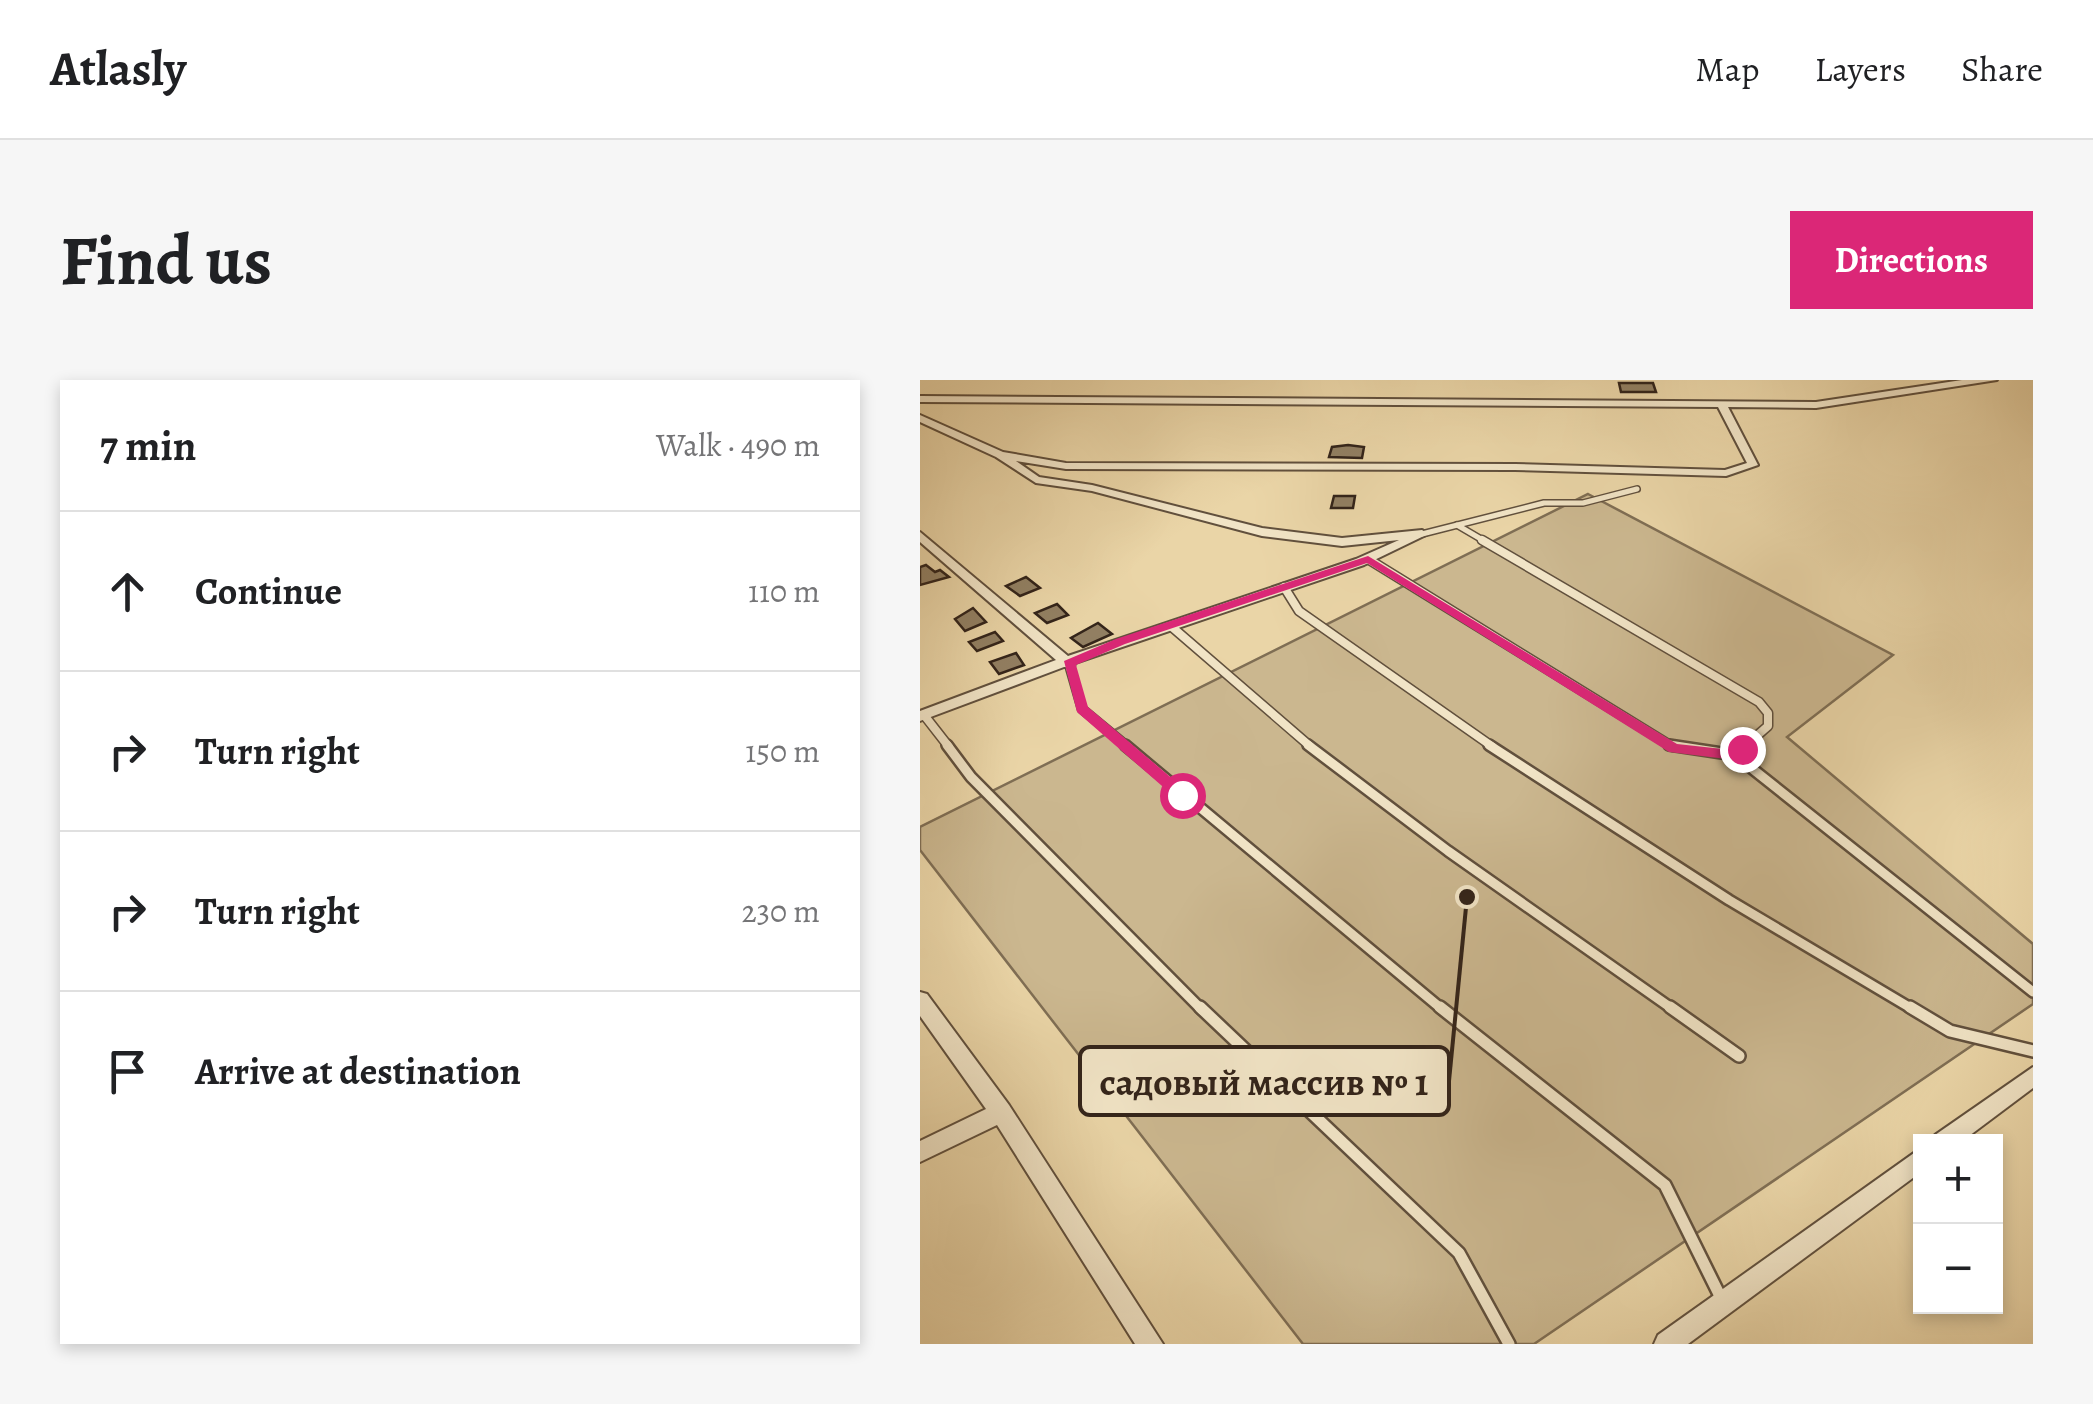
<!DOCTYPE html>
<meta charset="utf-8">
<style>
:root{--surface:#fff;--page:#f6f6f6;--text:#202124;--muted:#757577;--line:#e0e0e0;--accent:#db2777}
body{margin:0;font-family:Alegreya,serif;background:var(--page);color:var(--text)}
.controls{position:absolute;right:30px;bottom:30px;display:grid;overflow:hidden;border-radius:0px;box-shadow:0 5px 15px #0003}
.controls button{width:90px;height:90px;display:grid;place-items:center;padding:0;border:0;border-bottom:2px solid var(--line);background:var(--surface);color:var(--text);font:50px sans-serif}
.stop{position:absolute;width:30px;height:30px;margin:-22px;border:8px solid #db2777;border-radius:50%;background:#fff}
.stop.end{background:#db2777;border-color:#fff;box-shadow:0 2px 10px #0008}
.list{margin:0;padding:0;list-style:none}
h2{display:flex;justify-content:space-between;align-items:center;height:130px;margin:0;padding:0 40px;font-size:42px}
h2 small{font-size:32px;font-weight:400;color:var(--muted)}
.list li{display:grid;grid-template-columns:65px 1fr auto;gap:30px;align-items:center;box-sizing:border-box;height:160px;padding:0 40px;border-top:2px solid var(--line)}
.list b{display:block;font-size:38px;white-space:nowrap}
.list em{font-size:32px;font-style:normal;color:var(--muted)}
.icon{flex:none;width:55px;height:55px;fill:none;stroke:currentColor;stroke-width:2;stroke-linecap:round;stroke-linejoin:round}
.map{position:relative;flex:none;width:1113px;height:964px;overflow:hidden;border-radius:0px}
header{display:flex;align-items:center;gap:60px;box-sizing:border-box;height:140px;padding:0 50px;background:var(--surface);border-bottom:2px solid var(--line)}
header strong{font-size:48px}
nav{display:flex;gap:55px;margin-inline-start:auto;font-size:35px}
.intro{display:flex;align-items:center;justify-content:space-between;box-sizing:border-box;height:240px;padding:0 60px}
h1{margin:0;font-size:70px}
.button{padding:25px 45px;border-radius:0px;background:var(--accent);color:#fff;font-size:35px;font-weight:700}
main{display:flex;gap:60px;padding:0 60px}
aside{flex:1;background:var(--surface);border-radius:0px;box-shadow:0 5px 15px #0003}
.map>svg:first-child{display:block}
.green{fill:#cbb78f;stroke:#7f6e54;stroke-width:2.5}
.building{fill:#928063;stroke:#33241a;stroke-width:2.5}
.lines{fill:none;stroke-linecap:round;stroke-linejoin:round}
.service-far3-casing{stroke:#61503d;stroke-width:8}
.service-far2-casing{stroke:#61503d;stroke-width:11}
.service-far1-casing{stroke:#61503d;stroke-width:14}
.service-casing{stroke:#61503d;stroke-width:16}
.minor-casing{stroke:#61503d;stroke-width:4}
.service-far3{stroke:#f1e4c6;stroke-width:5}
.service-far2{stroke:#f1e4c6;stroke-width:8}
.service-far1{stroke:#f1e4c6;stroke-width:9}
.service{stroke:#f1e4c6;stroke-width:11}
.minor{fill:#f1e4c6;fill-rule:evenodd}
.route{fill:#db2777}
.leader{fill:none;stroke:#33241a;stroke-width:4}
.callout-dot{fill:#33241a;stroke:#f1e4c6;stroke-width:4}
.callout{fill:#f1e4c6;stroke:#33241a;stroke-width:4}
.callout-label{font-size:38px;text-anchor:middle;font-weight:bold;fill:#33241a}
</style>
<header>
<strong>Atlasly</strong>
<nav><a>Map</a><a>Layers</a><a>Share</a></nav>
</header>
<div class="intro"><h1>Find us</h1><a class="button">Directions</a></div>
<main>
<aside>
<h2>7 min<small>Walk · 490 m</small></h2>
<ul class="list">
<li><svg class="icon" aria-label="ahead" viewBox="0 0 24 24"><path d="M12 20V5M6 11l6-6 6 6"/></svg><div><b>Continue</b></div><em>110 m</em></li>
<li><svg class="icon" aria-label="right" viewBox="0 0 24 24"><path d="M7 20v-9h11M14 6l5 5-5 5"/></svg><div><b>Turn right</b></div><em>150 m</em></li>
<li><svg class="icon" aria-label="right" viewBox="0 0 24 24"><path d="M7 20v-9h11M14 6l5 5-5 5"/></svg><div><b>Turn right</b></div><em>230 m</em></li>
<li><svg class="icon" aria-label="arrive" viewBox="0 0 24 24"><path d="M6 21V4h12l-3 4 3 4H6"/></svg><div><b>Arrive at destination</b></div></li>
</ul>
</aside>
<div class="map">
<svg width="1113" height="964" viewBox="0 0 1113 964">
<rect width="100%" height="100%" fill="#ead5a7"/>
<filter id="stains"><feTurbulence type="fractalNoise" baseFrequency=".002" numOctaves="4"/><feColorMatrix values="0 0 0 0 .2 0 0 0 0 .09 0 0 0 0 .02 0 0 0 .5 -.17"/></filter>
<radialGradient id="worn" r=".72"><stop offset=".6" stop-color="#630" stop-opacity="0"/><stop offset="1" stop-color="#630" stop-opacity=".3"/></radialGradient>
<path class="green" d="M 668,114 L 973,275 L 867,357 L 1113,564 L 1113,624 L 614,964 L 383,964 L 0,470 L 0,447 Z"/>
<g class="building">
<path d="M 699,3 L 733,3 L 736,12 L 701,12 Z"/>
<path d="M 428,65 L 444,67 L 442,78 L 409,77 L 412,67 Z"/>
<path d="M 414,116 L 435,116 L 433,128 L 411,128 Z"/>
<path d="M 6,185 L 15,192 L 20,190 L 29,197 L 0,205 L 0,187 Z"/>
<path d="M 106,197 L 120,208 L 100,216 L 86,206 Z"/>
<path d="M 137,224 L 148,235 L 127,243 L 115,233 Z"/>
<path d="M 53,228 L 66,242 L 45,251 L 35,239 Z"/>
<path d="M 178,243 L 192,254 L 163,267 L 151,258 Z"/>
<path d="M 75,252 L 83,261 L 57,271 L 49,262 Z"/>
<path d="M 96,273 L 104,285 L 79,294 L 70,282 Z"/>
</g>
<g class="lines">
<defs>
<g id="service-far3">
<path d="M 537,145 L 566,162"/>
<path d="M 502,154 L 624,123 L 663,123 L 717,109"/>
</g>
<g id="service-far2">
<path d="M 562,160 L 839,322 L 848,333 L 848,346 L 824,367"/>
<path d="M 448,179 L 753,367"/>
<path d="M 364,207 L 379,231 L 573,367"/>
<path d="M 252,247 L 391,367"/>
<path d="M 149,284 L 162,329 L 208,367"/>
<path d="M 4,335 L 29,367"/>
</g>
<g id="service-far1">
<path d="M 27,365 L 51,397 L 282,630"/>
<path d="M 205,365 L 523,630"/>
<path d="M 388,365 L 528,471 L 754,630"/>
<path d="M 569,365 L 809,520 L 994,630"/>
<path d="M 749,365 L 815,375 L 826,365"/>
<path d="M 815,375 L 1113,612"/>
</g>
<g id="service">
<path d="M 280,627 L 539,873 L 589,964"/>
<path d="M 520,627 L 745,805 L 802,920"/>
<path d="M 750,627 L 819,676"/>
<path d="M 990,627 L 1030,651 L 1113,671"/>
</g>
<g id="minor">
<path d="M 1042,0 L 1077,0 L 896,28 L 808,27 L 838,85 L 806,96 L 595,90 L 146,89 L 96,81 L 119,97 L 172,105 L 342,148 L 422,158 L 502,150 L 508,154 L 444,185 L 155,283 L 154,287 L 144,287 L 0,341 L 0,331 L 136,280 L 0,162 L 0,152 L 148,276 L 436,179 L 479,160 L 422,166 L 342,156 L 172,111 L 116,103 L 76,77 L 0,42 L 0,35 L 83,72 L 146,83 L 595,84 L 805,90 L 827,83 L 798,27 L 0,22 L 0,16 L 896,22 Z"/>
<path d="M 0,612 L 7,614 L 89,725 L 243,964 L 215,964 L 77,745 L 0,782 L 0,761 L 66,729 L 0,636 Z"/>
<path d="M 1113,687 L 1113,708 L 1041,762 L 1012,762 L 1015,755 Z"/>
<path d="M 1001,768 L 1001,792 L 768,964 L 734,964 L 738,955 Z"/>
</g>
</defs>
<use href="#service-far3" class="service-far3-casing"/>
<use href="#service-far2" class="service-far2-casing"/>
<use href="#service-far1" class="service-far1-casing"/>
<use href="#service" class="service-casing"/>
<use href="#minor" class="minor-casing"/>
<use href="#service-far3" class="service-far3"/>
<use href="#service-far2" class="service-far2"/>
<use href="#service-far1" class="service-far1"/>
<use href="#service" class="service"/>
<use href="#minor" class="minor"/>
</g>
<path class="route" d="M 448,176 L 757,364 L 812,370 L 822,364 L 830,369 L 815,380 L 749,372 L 447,183 L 205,264 L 156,285 L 168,327 L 268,412 L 268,419 L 257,419 L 157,332 L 144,281 L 196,259 Z"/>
<path class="leader" d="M547 517L529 701"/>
<circle class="callout-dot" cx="547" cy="517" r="10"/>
<rect class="callout" x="160" y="667" width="369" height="68" rx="10"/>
<g class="callout-label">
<text x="344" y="715">садовый массив № 1</text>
</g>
<rect width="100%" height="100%" filter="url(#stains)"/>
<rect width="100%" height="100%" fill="url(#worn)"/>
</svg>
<div class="controls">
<button>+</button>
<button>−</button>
</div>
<div class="stop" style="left:262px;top:415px"></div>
<div class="stop end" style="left:822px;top:369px"></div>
</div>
</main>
